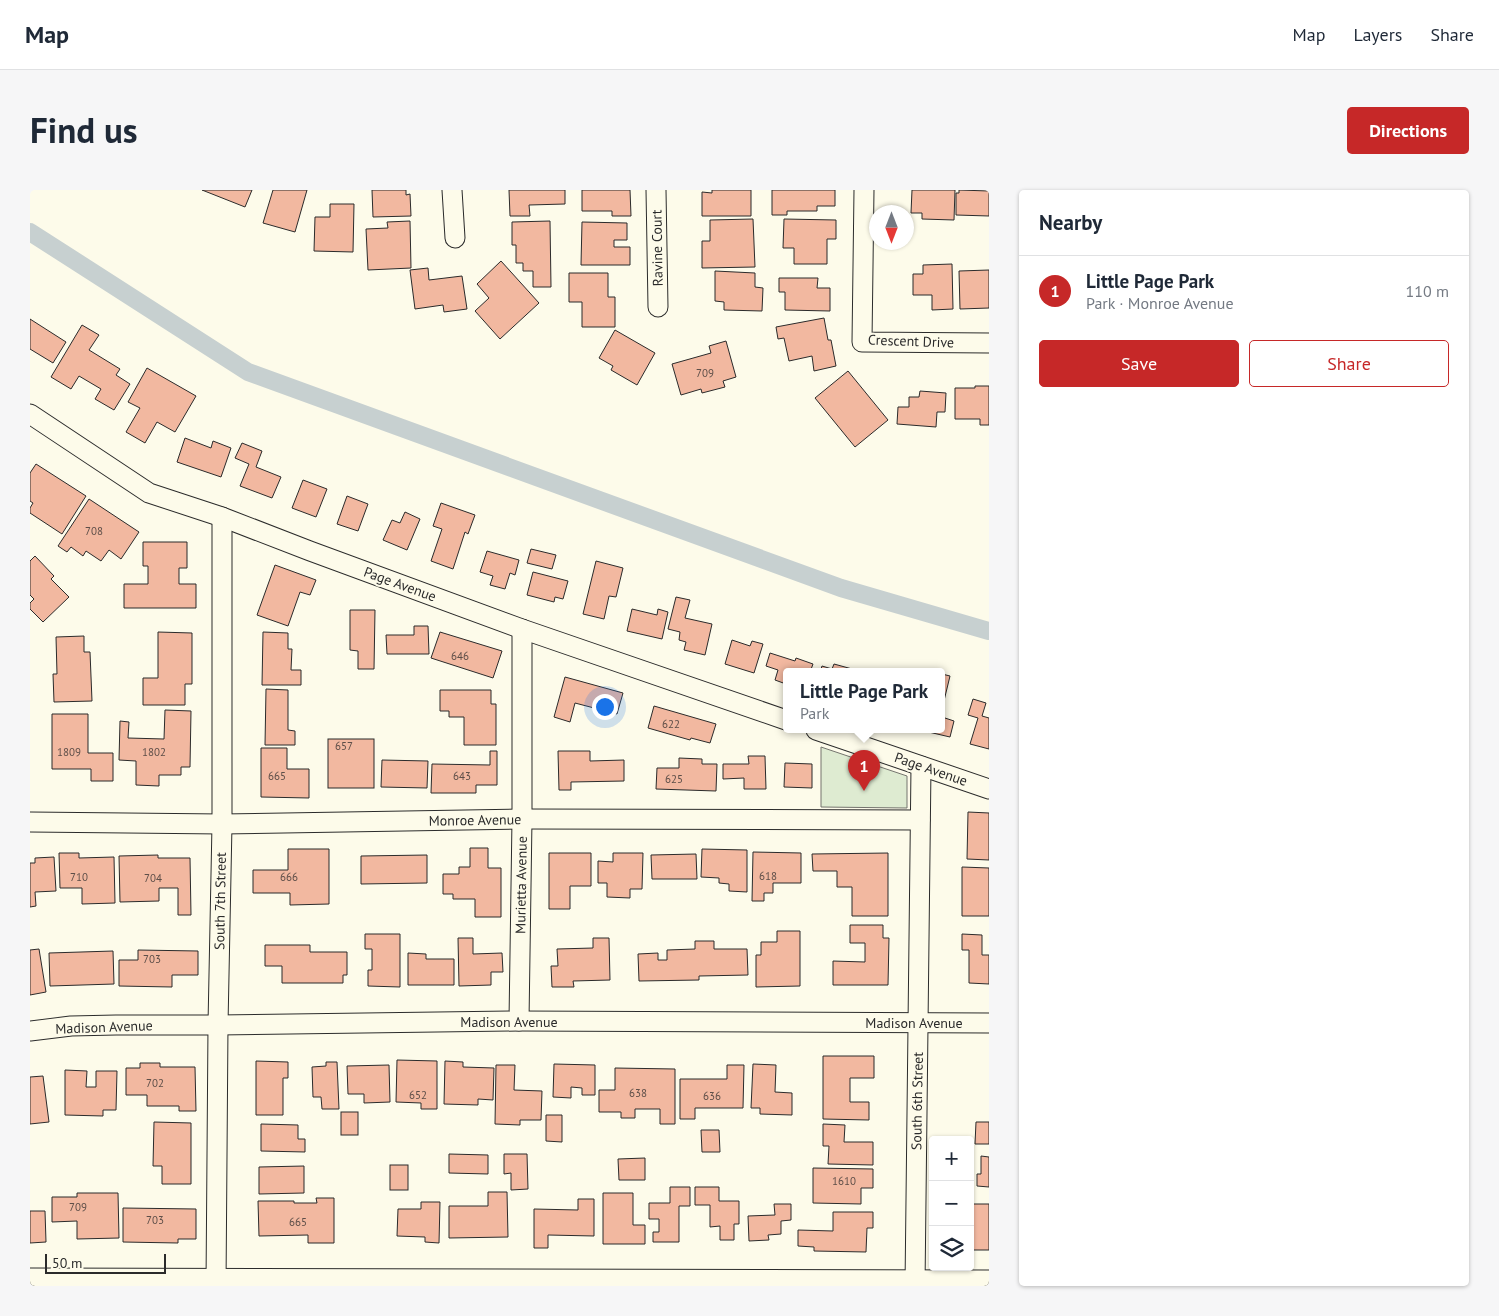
<!DOCTYPE html>
<meta charset="utf-8">
<style>
:root{--surface:#fff;--page:#f6f6f7;--text:#1f2937;--muted:#747a83;--line:#e0e1e3;--accent:#c62828}
body{margin:0;font-family:"PT Sans",sans-serif;background:var(--page);color:var(--text)}
.controls{position:absolute;right:15px;bottom:15px;display:grid;overflow:hidden;border-radius:5px;box-shadow:0 1px 4px #0004}
.controls button{width:45px;height:45px;display:grid;place-items:center;padding:0;border:0;border-bottom:1px solid var(--line);background:var(--surface);color:var(--text);font:25px sans-serif}
.compass{position:absolute;left:839px;top:15px;width:45px;height:45px;border-radius:50%;background:var(--surface);box-shadow:0 1px 4px #0004;rotate:180deg}
.scale{position:absolute;left:15px;bottom:12px;width:121px;box-sizing:border-box;padding-left:5px;border:2px solid #2b2b2b;border-top:0;font-size:14px;line-height:18px;white-space:nowrap;color:#2b2b2b;-webkit-text-stroke:4px #fdfbea;paint-order:stroke}
.you{position:absolute;left:574px;top:516px;width:18px;height:18px;margin:-12px;border:4px solid #fff;border-radius:50%;background:#1a73e8;box-shadow:0 0 0 8px #1a73e833}
.badge{display:grid;place-items:center;width:32px;height:32px;border-radius:50%;background:var(--accent);color:#fff;font-size:16px;font-weight:700}
.pin{position:absolute;translate:-50% -41px;filter:drop-shadow(0 1px 2px #0008)}
.pin::after{content:'';position:absolute;top:26px;width:18px;height:15px;background:inherit;clip-path:polygon(0 0,100% 0,50% 100%)}
.popup{position:absolute;left:753px;top:478px;width:162px;height:65px;box-sizing:border-box;display:grid;place-content:center;border-radius:5px;background:var(--surface);filter:drop-shadow(0 1px 4px #0005);font-size:16px;white-space:nowrap;color:var(--muted)}
.popup b{font-size:19px;color:var(--text)}
.popup::after{content:'';position:absolute;left:50%;top:100%;margin-left:-10px;border:10px solid transparent;border-top-color:var(--surface)}
.list{margin:0;padding:0;list-style:none}
h2{display:flex;justify-content:space-between;align-items:center;height:65px;margin:0;padding:0 20px;font-size:21px}
h2 small{font-size:16px;font-weight:400;color:var(--muted)}
.list li{display:grid;grid-template-columns:32px 1fr auto;gap:15px;align-items:center;box-sizing:border-box;height:70px;padding:0 20px;border-top:1px solid var(--line)}
.list b{display:block;font-size:19px;white-space:nowrap}
.list p{margin:0;font-size:16px;white-space:nowrap;color:var(--muted)}
.list em{font-size:16px;font-style:normal;color:var(--muted)}
.actions{display:flex;gap:10px;padding:15px 20px}
.actions a{flex:1;padding:11px 0;border:1px solid var(--accent);border-radius:5px;text-align:center;font-size:18px;color:var(--accent)}
.actions .main{background:var(--accent);color:#fff}
.icon{flex:none;width:28px;height:28px;fill:none;stroke:currentColor;stroke-width:2;stroke-linecap:round;stroke-linejoin:round}
.map{position:relative;flex:none;width:959px;height:1096px;overflow:hidden;border-radius:5px}
header{display:flex;align-items:center;gap:30px;box-sizing:border-box;height:70px;padding:0 25px;background:var(--surface);border-bottom:1px solid var(--line)}
header strong{font-size:24px}
nav{display:flex;gap:28px;margin-inline-start:auto;font-size:18px}
.intro{display:flex;align-items:center;justify-content:space-between;box-sizing:border-box;height:120px;padding:0 30px}
h1{margin:0;font-size:35px}
.button{padding:12px 22px;border-radius:5px;background:var(--accent);color:#fff;font-size:18px;font-weight:700}
main{display:flex;gap:30px;padding:0 30px}
aside{flex:1;background:var(--surface);border-radius:5px;box-shadow:0 1px 4px #0004}
.map>svg:first-child{display:block}
.green{fill:#deebd1;stroke:#74746e}
.lines{fill:none;stroke-linecap:round;stroke-linejoin:round}
.canal{stroke:#c7d0d0;stroke-width:18}
.building{fill:#f2b8a0;stroke:#2b2b2b}
.minor-casing{stroke:#2b2b2b;stroke-width:21}
.minor{stroke:#fdfbea;stroke-width:19}
.labels{text-anchor:middle;dominant-baseline:central;stroke-width:4;stroke-linejoin:round;paint-order:stroke}
.number-label{font-size:11px;fill:#5d4e48}
.street-label{font-size:14px;fill:#2b2b2b;stroke:#fdfbea}
</style>
<header>
<strong>Map</strong>
<nav><a>Map</a><a>Layers</a><a>Share</a></nav>
</header>
<div class="intro"><h1>Find us</h1><a class="button">Directions</a></div>
<main>
<div class="map">
<svg width="959" height="1096" viewBox="0 0 959 1096">
<rect width="100%" height="100%" fill="#fdfbea"/>
<path class="green" d="M 791,557 L 877,586 L 877,618 L 791,617 Z"/>
<g class="lines">
<path class="canal" d="M 0,42 L 218,182 L 811,398 L 959,441"/>
</g>
<g class="building">
<path d="M 172,0 L 222,0 L 215,17 Z"/>
<path d="M 243,0 L 277,0 L 265,42 L 233,33 Z"/>
<path d="M 342,0 L 376,0 L 376,5 L 380,4 L 381,26 L 343,27 Z"/>
<path d="M 479,0 L 535,0 L 535,14 L 499,15 L 500,26 L 480,26 Z"/>
<path d="M 552,0 L 600,0 L 601,26 L 582,26 L 582,21 L 552,21 Z"/>
<path d="M 682,0 L 721,0 L 721,26 L 672,26 L 672,2 L 682,3 Z"/>
<path d="M 742,0 L 805,0 L 805,16 L 787,16 L 787,21 L 757,21 L 757,25 L 742,25 Z"/>
<path d="M 882,0 L 925,0 L 924,30 L 892,29 L 892,23 L 881,23 Z"/>
<path d="M 929,0 L 959,1 L 959,26 L 926,25 L 926,3 L 929,3 Z"/>
<path d="M 300,14 L 324,14 L 323,62 L 284,61 L 285,27 L 300,27 Z"/>
<path d="M 723,29 L 725,77 L 672,78 L 672,51 L 680,51 L 680,30 Z"/>
<path d="M 754,29 L 806,30 L 806,49 L 797,49 L 797,74 L 764,74 L 764,58 L 753,58 Z"/>
<path d="M 380,31 L 381,78 L 338,80 L 336,39 L 358,38 L 357,32 Z"/>
<path d="M 520,31 L 521,97 L 503,97 L 503,81 L 493,81 L 493,73 L 486,73 L 486,55 L 482,55 L 482,32 Z"/>
<path d="M 552,32 L 597,33 L 597,50 L 584,50 L 584,57 L 600,57 L 600,75 L 551,75 Z"/>
<path d="M 471,71 L 509,113 L 470,149 L 445,121 L 459,108 L 447,94 Z"/>
<path d="M 922,74 L 923,119 L 902,120 L 902,105 L 883,105 L 883,84 L 893,84 L 893,75 Z"/>
<path d="M 398,78 L 399,90 L 432,86 L 437,119 L 414,122 L 413,115 L 385,119 L 380,80 Z"/>
<path d="M 959,80 L 959,118 L 930,119 L 929,81 Z"/>
<path d="M 685,81 L 725,83 L 725,97 L 733,98 L 732,121 L 694,120 L 694,112 L 685,111 Z"/>
<path d="M 539,83 L 578,83 L 578,107 L 585,107 L 585,137 L 552,137 L 552,112 L 539,112 Z"/>
<path d="M 749,88 L 788,88 L 787,98 L 800,98 L 800,121 L 755,120 L 755,102 L 749,102 Z"/>
<path d="M 794,128 L 798,150 L 801,150 L 806,176 L 784,181 L 782,166 L 759,171 L 754,148 L 748,149 L 746,137 Z"/>
<path d="M 0,129 L 36,152 L 23,173 L 0,159 Z"/>
<path d="M 52,135 L 69,145 L 59,160 L 90,179 L 86,185 L 100,194 L 84,220 L 65,209 L 71,199 L 49,186 L 41,199 L 21,187 Z"/>
<path d="M 585,140 L 625,163 L 607,195 L 581,180 L 583,176 L 569,168 Z"/>
<path d="M 696,151 L 706,187 L 693,191 L 695,197 L 672,203 L 671,199 L 651,205 L 642,174 L 681,163 L 679,156 Z"/>
<path d="M 117,178 L 166,206 L 145,242 L 127,232 L 115,253 L 96,242 L 110,218 L 98,212 Z"/>
<path d="M 818,181 L 858,230 L 825,257 L 785,208 Z"/>
<path d="M 945,196 L 959,196 L 959,235 L 950,235 L 950,229 L 925,229 L 925,198 L 945,198 Z"/>
<path d="M 890,201 L 916,203 L 915,222 L 907,222 L 906,237 L 867,234 L 868,217 L 879,217 L 879,207 L 889,207 Z"/>
<path d="M 155,248 L 181,258 L 183,251 L 201,258 L 191,287 L 147,272 Z"/>
<path d="M 212,253 L 232,261 L 226,277 L 251,287 L 242,308 L 210,296 L 219,274 L 205,268 Z"/>
<path d="M 6,274 L 56,306 L 32,344 L 0,323 L 0,318 L 3,313 L 0,311 L 0,283 Z"/>
<path d="M 273,290 L 297,299 L 286,327 L 262,318 Z"/>
<path d="M 317,306 L 338,314 L 328,341 L 307,334 Z"/>
<path d="M 59,309 L 109,342 L 91,369 L 79,360 L 71,371 L 56,361 L 53,366 L 41,357 L 37,362 L 28,356 Z"/>
<path d="M 411,313 L 445,325 L 438,344 L 435,342 L 423,379 L 401,371 L 412,339 L 403,336 Z"/>
<path d="M 375,322 L 390,329 L 377,360 L 353,350 L 362,330 L 370,333 Z"/>
<path d="M 113,352 L 157,352 L 157,378 L 149,378 L 149,394 L 166,394 L 166,418 L 94,418 L 94,394 L 118,394 L 118,376 L 113,376 Z"/>
<path d="M 501,359 L 526,365 L 522,379 L 497,373 Z"/>
<path d="M 457,361 L 489,370 L 485,385 L 480,383 L 475,399 L 460,395 L 463,386 L 450,382 Z"/>
<path d="M 5,366 L 24,386 L 21,389 L 39,407 L 13,432 L 0,419 L 0,413 L 4,409 L 0,405 L 0,371 Z"/>
<path d="M 566,371 L 593,378 L 586,407 L 579,406 L 574,429 L 553,424 Z"/>
<path d="M 245,375 L 286,390 L 280,405 L 270,402 L 258,436 L 227,425 Z"/>
<path d="M 503,382 L 538,391 L 533,409 L 525,407 L 524,412 L 497,405 Z"/>
<path d="M 646,407 L 660,410 L 655,428 L 682,434 L 675,465 L 654,460 L 656,452 L 649,450 L 650,442 L 638,439 Z"/>
<path d="M 602,419 L 627,425 L 628,419 L 638,422 L 632,449 L 597,441 Z"/>
<path d="M 320,420 L 345,420 L 344,479 L 328,479 L 328,461 L 320,460 Z"/>
<path d="M 384,436 L 398,436 L 399,464 L 357,464 L 356,445 L 384,445 Z"/>
<path d="M 128,442 L 162,443 L 162,494 L 155,494 L 155,515 L 113,515 L 113,488 L 128,488 Z"/>
<path d="M 233,442 L 258,443 L 258,459 L 262,459 L 261,480 L 271,480 L 271,495 L 232,495 Z"/>
<path d="M 410,442 L 472,461 L 463,488 L 401,468 Z"/>
<path d="M 54,446 L 54,462 L 60,462 L 62,511 L 24,512 L 23,484 L 27,484 L 26,447 Z"/>
<path d="M 702,450 L 720,456 L 722,451 L 733,454 L 724,483 L 695,474 Z"/>
<path d="M 740,463 L 765,471 L 766,468 L 783,474 L 780,482 L 756,482 L 756,494 L 745,490 L 748,480 L 736,476 Z"/>
<path d="M 804,474 L 833,482 L 790,482 L 792,476 L 802,479 Z"/>
<path d="M 912,484 L 920,486 L 912,519 Z"/>
<path d="M 535,487 L 593,503 L 587,524 L 545,513 L 540,532 L 524,527 Z"/>
<path d="M 236,499 L 258,500 L 258,540 L 265,541 L 265,555 L 235,555 Z"/>
<path d="M 410,500 L 461,500 L 461,514 L 466,514 L 466,555 L 434,555 L 434,527 L 419,527 L 419,521 L 410,521 Z"/>
<path d="M 943,509 L 956,513 L 952,526 L 959,528 L 959,559 L 940,554 L 948,528 L 938,525 Z"/>
<path d="M 624,516 L 686,534 L 680,553 L 661,548 L 660,550 L 618,538 Z"/>
<path d="M 135,520 L 161,521 L 160,577 L 151,577 L 151,585 L 129,585 L 129,596 L 106,595 L 106,571 L 89,570 L 90,531 L 99,532 L 98,548 L 134,549 Z"/>
<path d="M 22,524 L 58,524 L 58,563 L 83,563 L 83,591 L 61,591 L 61,579 L 22,579 Z"/>
<path d="M 912,527 L 924,531 L 920,547 L 890,540 L 912,540 Z"/>
<rect x="298" y="549" width="46" height="49"/>
<path d="M 231,558 L 257,558 L 257,579 L 279,579 L 279,608 L 231,607 Z"/>
<path d="M 460,561 L 467,561 L 467,595 L 446,595 L 446,603 L 401,603 L 402,574 L 460,575 Z"/>
<path d="M 528,561 L 560,561 L 560,571 L 594,570 L 594,591 L 541,592 L 541,600 L 529,600 Z"/>
<path d="M 718,566 L 735,566 L 736,599 L 714,599 L 714,588 L 693,589 L 693,574 L 719,574 Z"/>
<path d="M 649,568 L 672,569 L 672,574 L 687,574 L 686,601 L 626,599 L 627,578 L 649,578 Z"/>
<path d="M 352,570 L 398,571 L 397,598 L 351,597 Z"/>
<path d="M 755,573 L 782,574 L 782,598 L 754,597 Z"/>
<path d="M 938,622 L 959,623 L 959,670 L 937,669 Z"/>
<path d="M 440,658 L 458,658 L 458,678 L 471,678 L 471,727 L 445,727 L 445,709 L 423,709 L 423,704 L 413,704 L 413,684 L 429,684 L 429,677 L 440,677 Z"/>
<path d="M 258,659 L 299,659 L 299,714 L 260,715 L 260,703 L 223,703 L 223,680 L 258,680 Z"/>
<path d="M 672,659 L 717,660 L 717,702 L 699,701 L 699,694 L 689,693 L 689,688 L 671,687 Z"/>
<path d="M 723,662 L 771,663 L 771,693 L 743,693 L 743,703 L 734,703 L 734,711 L 722,711 Z"/>
<path d="M 29,663 L 49,663 L 49,668 L 84,667 L 85,713 L 52,714 L 52,698 L 30,698 Z"/>
<path d="M 519,663 L 561,663 L 561,696 L 540,696 L 540,719 L 519,719 Z"/>
<path d="M 583,663 L 613,663 L 612,699 L 600,699 L 600,708 L 577,707 L 577,693 L 568,693 L 568,671 L 583,672 Z"/>
<path d="M 858,663 L 858,726 L 822,726 L 822,697 L 807,697 L 807,681 L 783,681 L 782,664 Z"/>
<path d="M 666,664 L 667,689 L 622,689 L 621,665 Z"/>
<path d="M 128,665 L 128,668 L 160,668 L 161,725 L 148,725 L 148,698 L 129,698 L 129,711 L 90,712 L 89,666 Z"/>
<path d="M 397,665 L 397,693 L 331,694 L 331,666 Z"/>
<path d="M 24,667 L 26,701 L 5,702 L 6,716 L 0,717 L 0,673 L 5,673 L 5,668 Z"/>
<path d="M 932,677 L 959,678 L 959,726 L 932,726 Z"/>
<path d="M 820,735 L 853,735 L 853,748 L 859,748 L 858,795 L 803,795 L 803,771 L 835,772 L 835,753 L 820,753 Z"/>
<path d="M 747,741 L 770,741 L 770,796 L 726,797 L 726,765 L 731,765 L 731,752 L 747,752 Z"/>
<path d="M 335,744 L 370,744 L 370,797 L 338,796 L 338,780 L 342,780 L 342,759 L 335,759 Z"/>
<path d="M 932,744 L 952,745 L 952,765 L 959,765 L 959,794 L 939,793 L 939,760 L 932,760 Z"/>
<path d="M 428,748 L 443,748 L 443,764 L 472,763 L 473,782 L 461,782 L 461,795 L 429,796 Z"/>
<path d="M 563,748 L 579,748 L 580,790 L 543,791 L 544,797 L 522,797 L 521,776 L 528,776 L 527,759 L 563,758 Z"/>
<path d="M 665,751 L 684,751 L 684,759 L 717,759 L 718,785 L 669,786 L 669,790 L 609,791 L 608,764 L 628,763 L 628,770 L 637,770 L 637,760 L 665,759 Z"/>
<path d="M 235,755 L 280,755 L 280,762 L 317,762 L 317,785 L 313,785 L 313,793 L 252,793 L 252,776 L 235,776 Z"/>
<path d="M 9,759 L 16,802 L 0,805 L 0,760 Z"/>
<path d="M 108,760 L 168,761 L 168,785 L 142,785 L 142,797 L 89,796 L 89,770 L 108,770 Z"/>
<path d="M 83,761 L 84,794 L 20,796 L 19,763 Z"/>
<path d="M 378,763 L 396,764 L 396,769 L 424,769 L 424,795 L 378,795 Z"/>
<path d="M 793,866 L 844,866 L 844,888 L 820,888 L 820,912 L 839,912 L 839,930 L 793,929 Z"/>
<path d="M 367,870 L 407,871 L 407,919 L 391,919 L 391,913 L 366,912 Z"/>
<path d="M 226,871 L 258,872 L 258,888 L 253,888 L 253,925 L 226,925 Z"/>
<path d="M 415,871 L 433,872 L 433,877 L 464,878 L 463,910 L 448,909 L 448,915 L 414,914 Z"/>
<path d="M 296,872 L 307,872 L 309,919 L 292,919 L 291,907 L 283,907 L 282,877 L 296,876 Z"/>
<path d="M 110,873 L 130,873 L 130,877 L 165,877 L 166,921 L 149,921 L 149,916 L 117,916 L 117,905 L 96,905 L 96,878 L 110,878 Z"/>
<path d="M 524,874 L 565,875 L 565,905 L 552,905 L 552,898 L 541,897 L 541,908 L 523,907 Z"/>
<path d="M 723,874 L 746,875 L 745,902 L 762,903 L 762,925 L 730,924 L 730,918 L 721,918 Z"/>
<path d="M 359,875 L 360,912 L 334,913 L 334,904 L 318,904 L 317,876 Z"/>
<path d="M 466,875 L 485,875 L 484,900 L 512,901 L 511,930 L 490,930 L 490,935 L 465,934 Z"/>
<path d="M 697,875 L 714,875 L 713,918 L 665,918 L 665,929 L 650,929 L 650,889 L 697,889 Z"/>
<path d="M 585,878 L 645,879 L 645,934 L 630,934 L 630,919 L 605,919 L 605,928 L 591,928 L 591,922 L 569,922 L 569,900 L 585,900 Z"/>
<path d="M 35,880 L 57,881 L 56,897 L 66,897 L 66,881 L 87,881 L 86,920 L 73,920 L 73,926 L 35,925 Z"/>
<path d="M 13,886 L 19,932 L 0,934 L 0,887 Z"/>
<rect x="311" y="922" width="17" height="23"/>
<path d="M 516,925 L 532,925 L 532,952 L 516,951 Z"/>
<path d="M 124,932 L 161,933 L 161,994 L 132,994 L 132,976 L 123,976 Z"/>
<path d="M 946,932 L 959,932 L 959,954 L 945,954 Z"/>
<path d="M 231,934 L 268,935 L 268,949 L 275,949 L 275,962 L 231,961 Z"/>
<path d="M 793,934 L 815,935 L 814,952 L 843,952 L 843,975 L 798,974 L 799,956 L 793,956 Z"/>
<path d="M 671,940 L 689,940 L 690,962 L 672,962 Z"/>
<path d="M 419,964 L 458,965 L 458,984 L 419,983 Z"/>
<path d="M 474,964 L 497,964 L 498,999 L 481,1000 L 481,983 L 474,984 Z"/>
<path d="M 951,966 L 959,967 L 959,997 L 947,996 L 947,984 L 951,984 Z"/>
<path d="M 615,968 L 615,990 L 589,990 L 588,969 Z"/>
<rect x="360" y="975" width="18" height="25"/>
<path d="M 274,976 L 274,1003 L 229,1004 L 229,977 Z"/>
<path d="M 783,978 L 843,979 L 843,998 L 831,998 L 831,1014 L 783,1013 Z"/>
<path d="M 640,997 L 660,997 L 660,1016 L 649,1016 L 649,1052 L 623,1052 L 623,1042 L 629,1042 L 629,1029 L 619,1029 L 619,1013 L 640,1013 Z"/>
<path d="M 665,997 L 689,997 L 689,1011 L 709,1011 L 709,1034 L 704,1034 L 704,1050 L 690,1050 L 690,1036 L 680,1037 L 680,1015 L 665,1015 Z"/>
<path d="M 458,1002 L 477,1002 L 478,1047 L 419,1048 L 419,1016 L 458,1016 Z"/>
<path d="M 47,1003 L 88,1003 L 89,1048 L 47,1049 L 47,1031 L 22,1032 L 22,1007 L 47,1007 Z"/>
<path d="M 573,1003 L 603,1003 L 603,1035 L 615,1035 L 615,1054 L 573,1054 Z"/>
<path d="M 286,1008 L 304,1008 L 304,1053 L 278,1053 L 278,1045 L 229,1046 L 228,1011 L 264,1011 L 264,1013 L 287,1013 Z"/>
<path d="M 548,1009 L 564,1009 L 564,1046 L 518,1045 L 518,1058 L 504,1058 L 504,1019 L 548,1020 Z"/>
<path d="M 391,1012 L 410,1012 L 409,1053 L 395,1052 L 395,1047 L 367,1046 L 368,1019 L 391,1019 Z"/>
<path d="M 744,1014 L 761,1014 L 761,1030 L 751,1031 L 751,1044 L 738,1045 L 739,1050 L 719,1051 L 718,1026 L 745,1025 Z"/>
<rect x="941" y="1014" width="18" height="46"/>
<path d="M 93,1018 L 166,1019 L 166,1049 L 148,1049 L 148,1053 L 93,1052 Z"/>
<path d="M 0,1021 L 15,1021 L 16,1052 L 0,1053 Z"/>
<path d="M 803,1022 L 843,1022 L 843,1038 L 837,1038 L 836,1062 L 784,1061 L 784,1057 L 768,1056 L 768,1040 L 803,1041 Z"/>
</g>
<g class="lines">
<defs>
<g id="minor">
<path d="M 422,0 L 425,48"/>
<path d="M 626,0 L 628,117"/>
<path d="M 834,0 L 832,152 L 959,153"/>
<path d="M 0,224 L 119,303 L 192,327 L 280,361 L 492,439 L 756,530"/>
<path d="M 786,540 L 959,599"/>
<path d="M 0,632 L 192,634 L 492,629 L 890,630"/>
<path d="M 489,831 L 492,629 L 492,439"/>
<path d="M 0,841 L 41,836 L 86,835 L 188,835 L 489,831 L 959,833"/>
<path d="M 0,1088 L 959,1090"/>
<path d="M 186,1096 L 188,835 L 192,634 L 192,327"/>
<path d="M 885,1096 L 891,576"/>
</g>
</defs>
<use href="#minor" class="minor-casing"/>
<use href="#minor" class="minor"/>
</g>
<g class="labels">
<g class="number-label">
<text x="675" y="183">709</text>
<text x="64" y="341">708</text>
<text x="430" y="466">646</text>
<text x="641" y="534">622</text>
<text x="314" y="556">657</text>
<text x="39" y="562">1809</text>
<text x="124" y="562">1802</text>
<text x="247" y="586">665</text>
<text x="432" y="586">643</text>
<text x="644" y="589">625</text>
<text x="738" y="686">618</text>
<text x="49" y="687">710</text>
<text x="259" y="687">666</text>
<text x="123" y="688">704</text>
<text x="122" y="769">703</text>
<text x="125" y="893">702</text>
<text x="608" y="903">638</text>
<text x="388" y="905">652</text>
<text x="682" y="906">636</text>
<text x="814" y="991">1610</text>
<text x="48" y="1017">709</text>
<text x="125" y="1030">703</text>
<text x="268" y="1032">665</text>
</g>
<g class="street-label">
<text transform="translate(627 58) rotate(-91)">Ravine Court</text>
<text transform="translate(881 151) rotate(2)">Crescent Drive</text>
<text transform="translate(370 394) rotate(20)">Page Avenue</text>
<text transform="translate(901 579) rotate(19)">Page Avenue</text>
<text transform="translate(445 630) rotate(-1)">Monroe Avenue</text>
<text transform="translate(491 695) rotate(-89)">Murietta Avenue</text>
<text transform="translate(190 711) rotate(-89)">South 7th Street</text>
<text x="479" y="832">Madison Avenue</text>
<text x="884" y="833">Madison Avenue</text>
<text transform="translate(74 837) rotate(-2)">Madison Avenue</text>
<text transform="translate(887 911) rotate(-89)">South 6th Street</text>
</g>
</g>
</svg>
<div class="controls">
<button>+</button>
<button>−</button>
<button><svg class="icon" aria-label="layers" viewBox="0 0 24 24"><path d="M12 4l9 5-9 5-9-5zM3 14l9 5 9-5"/></svg></button>
</div>
<svg class="compass" viewBox="-18 -18 36 36"><path d="M0-13l5 13h-10z" fill="#e53935"/><path d="M0 13l5-13h-10z" fill="#747a83"/></svg>
<div class="scale">50 m</div>
<div class="you"></div>
<div class="pin badge" style="left:834px;top:601px">1</div>
<div class="popup"><b>Little Page Park</b>Park</div>
</div>
<aside>
<h2>Nearby<small></small></h2>
<ul class="list">
<li><span class="badge">1</span><div><b>Little Page Park</b><p>Park · Monroe Avenue</p></div><em>110 m</em></li>
</ul>
<div class="actions"><a class="main">Save</a><a>Share</a></div>
</aside>
</main>
